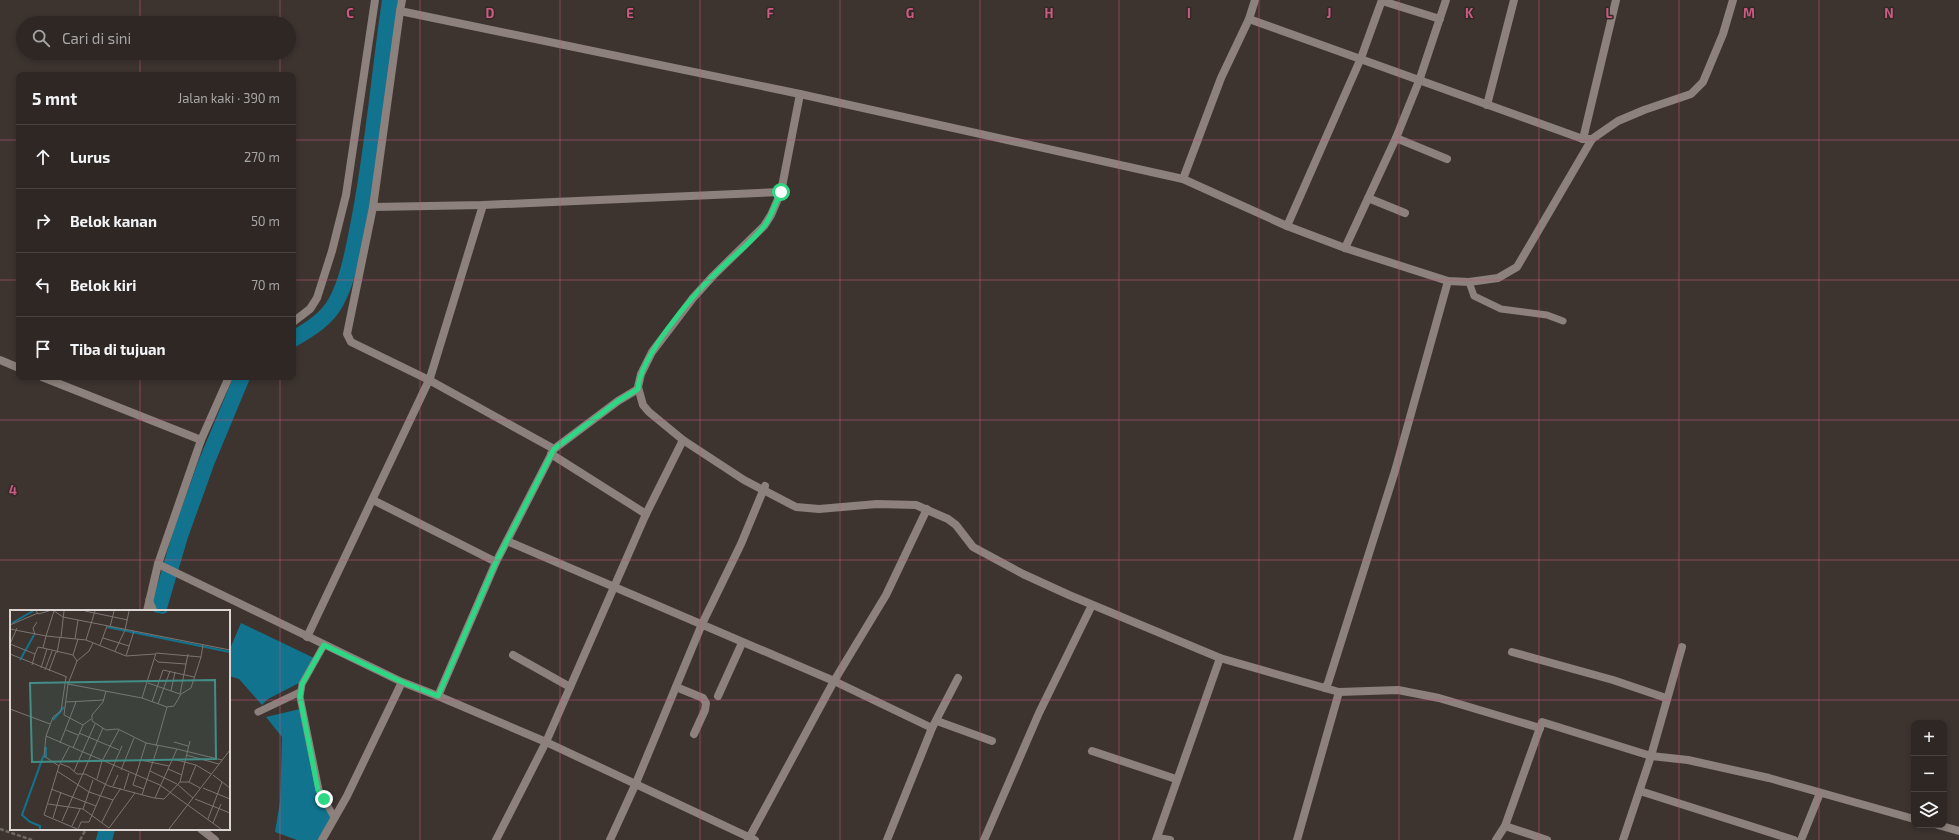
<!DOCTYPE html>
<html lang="id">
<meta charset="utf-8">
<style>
:root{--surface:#2e2724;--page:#362f2c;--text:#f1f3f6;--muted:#a7a5a6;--line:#494441}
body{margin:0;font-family:"Exo 2",sans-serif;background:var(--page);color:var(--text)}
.controls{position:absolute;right:12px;bottom:12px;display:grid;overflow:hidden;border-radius:8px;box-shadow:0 2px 6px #0003}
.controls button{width:36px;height:36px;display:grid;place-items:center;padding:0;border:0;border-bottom:1px solid var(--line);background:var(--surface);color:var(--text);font:20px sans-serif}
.stop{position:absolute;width:12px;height:12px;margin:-9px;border:3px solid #2dd884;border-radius:50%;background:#fff}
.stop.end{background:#2dd884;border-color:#fff;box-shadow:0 1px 4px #0008}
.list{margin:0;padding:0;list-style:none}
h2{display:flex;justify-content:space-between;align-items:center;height:52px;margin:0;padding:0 16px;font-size:17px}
h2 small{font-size:13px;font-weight:400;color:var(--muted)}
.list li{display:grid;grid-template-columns:26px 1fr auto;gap:12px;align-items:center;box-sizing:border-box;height:64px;padding:0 16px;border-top:1px solid var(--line)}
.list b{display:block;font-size:15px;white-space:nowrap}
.list em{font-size:13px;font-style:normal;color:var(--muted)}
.icon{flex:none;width:22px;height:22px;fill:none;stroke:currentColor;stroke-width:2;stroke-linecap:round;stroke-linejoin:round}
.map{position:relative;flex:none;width:1959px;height:840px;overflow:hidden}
.search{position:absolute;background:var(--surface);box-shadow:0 2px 6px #0003;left:16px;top:16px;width:280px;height:44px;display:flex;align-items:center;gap:10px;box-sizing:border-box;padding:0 14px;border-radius:22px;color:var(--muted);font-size:15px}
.panel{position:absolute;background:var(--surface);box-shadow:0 2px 6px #0003;left:16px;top:72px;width:280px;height:308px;border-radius:8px}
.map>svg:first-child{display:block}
.water{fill:#11738d}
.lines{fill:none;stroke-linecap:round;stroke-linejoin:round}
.canal{stroke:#11738d;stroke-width:16}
.path{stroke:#6f6764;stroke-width:2.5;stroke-dasharray:4 2;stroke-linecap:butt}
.service{stroke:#8c817c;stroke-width:7}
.minor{stroke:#8c817c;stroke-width:8}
.route{stroke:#2dd884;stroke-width:5}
.grid{fill:none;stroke:#cb5a85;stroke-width:1;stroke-opacity:0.55}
.inset-river{fill:none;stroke:#11738d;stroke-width:2}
.inset-road{fill:none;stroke:#7c7471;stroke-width:1}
.view{fill:#428e87;fill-opacity:0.15;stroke:#428e87;stroke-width:2}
.inset-edge{fill:none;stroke:#dbd5d3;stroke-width:2}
.grid-label{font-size:13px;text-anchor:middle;font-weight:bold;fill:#cb5a85;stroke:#332a26;stroke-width:3;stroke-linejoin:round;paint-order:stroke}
</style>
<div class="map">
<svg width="1959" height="840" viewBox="0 0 1959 840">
<rect width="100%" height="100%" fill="#3d3430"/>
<g class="water">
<path d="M 241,623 L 314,658 L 299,683 L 268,699 L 262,705 L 239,679 L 229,676 L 229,651 Z"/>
<path d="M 300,709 L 318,796 L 330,813 L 330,821 L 320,840 L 297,840 L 275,832 L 280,802 L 282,737 L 266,717 Z"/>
</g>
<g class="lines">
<g class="canal">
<path d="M 293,339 C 309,330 327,319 336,302 C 348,280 353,251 358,226 C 373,152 379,75 390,0"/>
<path d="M 158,611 L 180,536 L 207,461 L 242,377"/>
<path d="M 104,840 L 107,829"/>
</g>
<g class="path">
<path d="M 0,829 L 32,840"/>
<path d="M 80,840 L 86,829"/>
</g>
<g class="service">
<path d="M 1469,282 L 1474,296 L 1501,309 L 1547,315 L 1563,321"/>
<path d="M 149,600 L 154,611"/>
<path d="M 324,645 L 302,684 L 300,697 L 319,790 L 334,817"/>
<path d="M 258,712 L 300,692"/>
</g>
<g class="minor">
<path d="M 402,0 L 400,11 L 800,94 L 1183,179"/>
<path d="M 1255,0 L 1249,19 L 1221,78 L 1183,179 L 1287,226 L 1345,248 L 1448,281 L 1469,282 L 1498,278 L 1517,267 L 1592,139 L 1618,121 L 1644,110 L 1691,94 L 1703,82 L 1723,34 L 1733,0"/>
<path d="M 1382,1 L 1440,19"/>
<path d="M 400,11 L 373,207 L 347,334 L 351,342 L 429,380 L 554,449 L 618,401 L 638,389"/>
<path d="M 1249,19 L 1583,139 L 1592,139"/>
<path d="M 800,94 L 781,192 L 771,215 L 764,226 L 713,276 L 693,298 L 652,352 L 641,374 L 638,387 L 643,405 L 649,412 L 683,440 L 744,480 L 796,507 L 819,509 L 877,504 L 916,505 L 948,519 L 956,525 L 973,547 L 1023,574 L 1069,595 L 1220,658 L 1339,692 L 1398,690 L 1439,698 L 1540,728"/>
<path d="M 1487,105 L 1514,0"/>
<path d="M 1396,138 L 1447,159"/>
<path d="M 1583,139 L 1616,0"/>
<path d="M 1368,198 L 1405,213"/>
<path d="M 373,207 L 483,205 L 781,192"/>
<path d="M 1287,226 L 1361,58 L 1382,0"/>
<path d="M 1345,248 L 1396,138 L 1419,81 L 1446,0"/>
<path d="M 293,322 L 310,309 L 317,298 L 332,251 L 346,195 L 375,0"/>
<path d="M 0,360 L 19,368"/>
<path d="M 42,377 L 201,440"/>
<path d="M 551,454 L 646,514"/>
<path d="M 373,500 L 496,562"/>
<path d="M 507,541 L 834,681 L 932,728"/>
<path d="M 158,564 L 201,440 L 229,377"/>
<path d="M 147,611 L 158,564 L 402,682 L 438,696 L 546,742 L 755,840"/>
<path d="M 307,637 L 430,378 L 483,205"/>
<path d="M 1512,652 L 1613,680 L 1666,698"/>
<path d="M 513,655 L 570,687"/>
<path d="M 676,687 L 703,698 L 706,703 L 705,710 L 694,734"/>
<path d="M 1325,688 L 1328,683 L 1395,471 L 1448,281"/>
<path d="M 438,696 L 496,562 L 554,449"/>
<path d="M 718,696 L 742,643"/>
<path d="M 937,721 L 992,741"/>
<path d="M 1092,751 L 1176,779"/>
<path d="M 1640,791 L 1794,840"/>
<path d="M 1938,825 L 1959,831"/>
<path d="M 1505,826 L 1547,840"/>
<path d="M 201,829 L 215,840"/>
<path d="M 1157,838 L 1170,840"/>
<path d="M 322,840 L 347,796 L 402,682"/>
<path d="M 496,840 L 546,742 L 646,514 L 683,440"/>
<path d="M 610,840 L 636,783 L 702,624 L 741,544 L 765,486"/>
<path d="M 748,840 L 834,681 L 886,595 L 927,509"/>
<path d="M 887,840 L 932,728 L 958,678"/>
<path d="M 984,840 L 1039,713 L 1092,605"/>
<path d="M 1156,840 L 1220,658"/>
<path d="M 1297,840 L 1339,692"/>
<path d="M 1496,840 L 1505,826 L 1542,722 L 1651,756 L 1688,760 L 1769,778 L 1914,819"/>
<path d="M 1623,840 L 1651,756 L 1682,647"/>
<path d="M 1801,840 L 1820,793"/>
</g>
</g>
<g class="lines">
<path class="route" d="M 324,799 L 318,790 L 300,697 L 302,684 L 324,645 L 402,682 L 438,696 L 496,562 L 554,449 L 618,401 L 638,389 C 639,358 692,296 715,274 C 731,258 751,243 765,225 C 772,215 775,203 781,192"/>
</g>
<path class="grid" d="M 140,0 L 140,23M 280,0 L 280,23M 420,0 L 420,840M 560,0 L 560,840M 700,0 L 700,840M 840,0 L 840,840M 980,0 L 980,840M 1119,0 L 1119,840M 1259,0 L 1259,840M 1399,0 L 1399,840M 1539,0 L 1539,840M 1679,0 L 1679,840M 1819,0 L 1819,840M 140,53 L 140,75M 280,53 L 280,75M 0,140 L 19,140M 293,140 L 1959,140M 0,280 L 19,280M 293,280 L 1959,280M 140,377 L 140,611M 280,377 L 280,840M 0,420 L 1959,420M 0,560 L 1959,560M 0,700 L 11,700M 229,700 L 1959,700M 140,829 L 140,840"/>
<g transform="translate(10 610)">
<rect width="220" height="220" fill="#3d3430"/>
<path class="inset-river" d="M 144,1 L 153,3 L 157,1M 2,13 L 23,1M 97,17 L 220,42M 10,50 L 24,25M 43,110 L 54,97M 30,219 L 30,216 L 20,212 L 12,205 L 33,147 L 36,146 L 36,137"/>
<path class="inset-road" d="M 26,1 L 28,4 L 39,1M 75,1 L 118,10M 0,15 L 28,3M 100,17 L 104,1M 7,18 L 0,34 L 25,44 L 22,55M 0,19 L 36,26 L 44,1 L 53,7 L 220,40M 25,25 L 23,18 L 27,12M 51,27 L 54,1M 93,28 L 119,36M 65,29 L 68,10M 76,30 L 85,1M 83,33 L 79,41 L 67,51 L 58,74 L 132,88M 90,35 L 97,16M 105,41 L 115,20 L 119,1M 47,43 L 50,27M 0,44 L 57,67M 25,44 L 28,37 L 33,38M 63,45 L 68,29M 116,46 L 124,21M 191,47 L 146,43 L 132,88 L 157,97 L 164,96 L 171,84 L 181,78 L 191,47 L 193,35M 145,49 L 148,52 L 176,54M 67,51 L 63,45 L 33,38 L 36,26 L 76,30 L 116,46 L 145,44M 31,58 L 37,39M 35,60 L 42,41M 39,61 L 46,42M 138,73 L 170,84M 58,74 L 54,105 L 73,115 L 81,109M 96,81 L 93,92 L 82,105 L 82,111 L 96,120 L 108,119 L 136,133 L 167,139M 161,81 L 165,62M 170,84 L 178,44M 56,92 L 94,90M 142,92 L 153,60 L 184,67M 148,94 L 160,61M 0,99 L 40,114M 56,120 L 68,125M 69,123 L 109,140M 36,126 L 43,107 L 51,101 L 56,67M 164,132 L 178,136M 50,133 L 66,92M 146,136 L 157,97M 59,137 L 49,156 L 34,205 L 67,219M 63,138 L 73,115M 176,145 L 209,154M 163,149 L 186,155 L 201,164M 131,150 L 159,156M 51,154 L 59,157 L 67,164 L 75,164 L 99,176 L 144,188 L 154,189 L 170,172 L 179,172 L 190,178M 49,156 L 34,146 L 36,126 L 150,175 L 211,219M 158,159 L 172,165M 111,160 L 124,128M 47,161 L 79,182 L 103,190 L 92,212M 64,161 L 85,114M 140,161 L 167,174 L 183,188M 203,165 L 220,178M 87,169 L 92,151 L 109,120M 170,172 L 180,131M 179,172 L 186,155M 103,176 L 108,165M 193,178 L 220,189M 41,179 L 86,196M 114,179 L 119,163M 134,179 L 123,175 L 136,133M 132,185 L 148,136M 145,188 L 167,139 L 212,150M 185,189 L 220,203M 103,190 L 111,178M 38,194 L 73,199 L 99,218 L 125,183M 73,199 L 83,170M 43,208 L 51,182M 198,209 L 212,172M 52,211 L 93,118M 203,213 L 211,194M 62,216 L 70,199M 68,219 L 71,212 L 79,212 L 112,136M 159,219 L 220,140"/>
<path class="view" d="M 205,70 L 206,149 L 22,152 L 20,73 Z"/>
<rect width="220" height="220" class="inset-edge"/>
</g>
<g class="grid-label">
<text x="350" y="18">C</text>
<text x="490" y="18">D</text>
<text x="630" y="18">E</text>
<text x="770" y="18">F</text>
<text x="910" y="18">G</text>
<text x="1049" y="18">H</text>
<text x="1189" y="18">I</text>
<text x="1329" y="18">J</text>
<text x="1469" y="18">K</text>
<text x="1609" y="18">L</text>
<text x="1749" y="18">M</text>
<text x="1889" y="18">N</text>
<text x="13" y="495">4</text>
</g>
</svg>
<div class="controls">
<button>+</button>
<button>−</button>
<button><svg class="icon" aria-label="layers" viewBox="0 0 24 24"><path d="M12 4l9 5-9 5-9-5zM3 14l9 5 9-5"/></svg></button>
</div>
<div class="stop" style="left:781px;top:192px"></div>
<div class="stop end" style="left:324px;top:799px"></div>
<div class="search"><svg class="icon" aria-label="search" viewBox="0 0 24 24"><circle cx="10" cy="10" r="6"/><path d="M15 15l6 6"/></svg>Cari di sini</div>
<section class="panel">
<h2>5 mnt<small>Jalan kaki · 390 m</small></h2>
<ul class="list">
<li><svg class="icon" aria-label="ahead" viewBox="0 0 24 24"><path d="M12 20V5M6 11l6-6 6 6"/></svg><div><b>Lurus</b></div><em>270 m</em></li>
<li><svg class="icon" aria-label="right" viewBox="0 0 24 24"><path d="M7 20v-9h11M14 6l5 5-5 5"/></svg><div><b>Belok kanan</b></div><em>50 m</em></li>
<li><svg class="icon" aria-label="left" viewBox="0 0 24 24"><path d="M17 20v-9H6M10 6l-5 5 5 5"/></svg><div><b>Belok kiri</b></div><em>70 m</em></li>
<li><svg class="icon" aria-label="arrive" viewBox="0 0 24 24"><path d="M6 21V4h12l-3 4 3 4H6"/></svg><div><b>Tiba di tujuan</b></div></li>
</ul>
</section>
</div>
